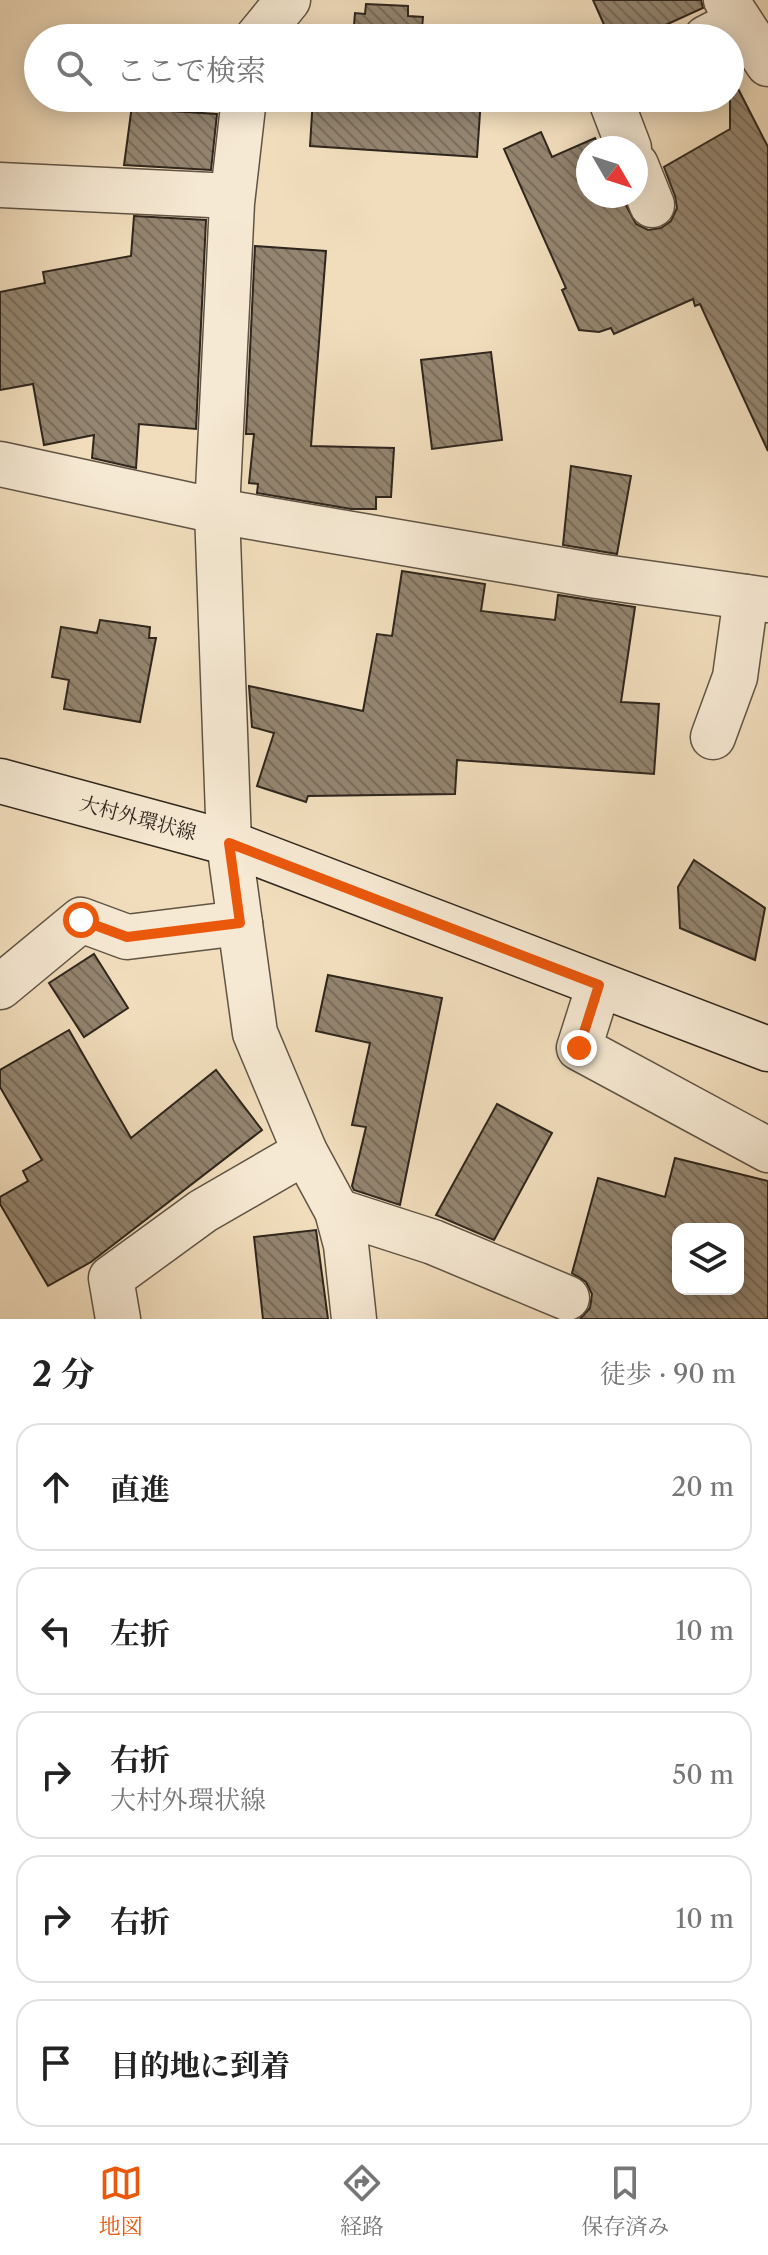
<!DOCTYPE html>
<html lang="ja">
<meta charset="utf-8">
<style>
:root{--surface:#fff;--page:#f2f2f2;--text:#222;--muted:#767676;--line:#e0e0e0;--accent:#ea580c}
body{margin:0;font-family:"Libre Caslon Text","Noto Serif JP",serif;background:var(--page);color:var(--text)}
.controls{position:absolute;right:24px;bottom:24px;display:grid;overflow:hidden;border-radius:16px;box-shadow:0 4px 20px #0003}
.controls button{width:72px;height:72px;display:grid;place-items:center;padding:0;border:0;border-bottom:2px solid var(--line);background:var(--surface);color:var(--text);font:40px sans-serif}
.compass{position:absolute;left:576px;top:136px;width:72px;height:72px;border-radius:50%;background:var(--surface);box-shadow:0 4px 20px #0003;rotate:129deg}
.stop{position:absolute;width:24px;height:24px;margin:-18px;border:6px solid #ea580c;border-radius:50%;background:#fff}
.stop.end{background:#ea580c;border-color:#fff;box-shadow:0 2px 8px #0008}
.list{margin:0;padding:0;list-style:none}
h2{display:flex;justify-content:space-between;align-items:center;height:104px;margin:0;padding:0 32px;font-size:34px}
h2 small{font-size:26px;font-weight:400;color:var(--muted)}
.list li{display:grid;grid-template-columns:52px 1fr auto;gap:24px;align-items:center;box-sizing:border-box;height:128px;margin:0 16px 16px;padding:0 16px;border:2px solid var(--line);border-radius:24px}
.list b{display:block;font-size:30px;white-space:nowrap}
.list p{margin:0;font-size:26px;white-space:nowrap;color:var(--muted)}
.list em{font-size:26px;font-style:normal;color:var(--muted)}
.icon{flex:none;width:44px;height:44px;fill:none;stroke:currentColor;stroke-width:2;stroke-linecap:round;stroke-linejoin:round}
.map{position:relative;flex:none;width:768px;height:1319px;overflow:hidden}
.search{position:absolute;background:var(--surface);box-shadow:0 4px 20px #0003;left:24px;right:24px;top:24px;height:88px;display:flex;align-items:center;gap:20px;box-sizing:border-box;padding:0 28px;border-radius:44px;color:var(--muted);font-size:30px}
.sheet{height:824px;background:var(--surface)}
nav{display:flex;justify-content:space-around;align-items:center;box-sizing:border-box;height:112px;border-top:2px solid var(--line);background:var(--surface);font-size:22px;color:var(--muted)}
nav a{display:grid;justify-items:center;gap:4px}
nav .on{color:var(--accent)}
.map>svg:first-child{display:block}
.building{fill:url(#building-back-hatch);stroke:#2f261d;stroke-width:2;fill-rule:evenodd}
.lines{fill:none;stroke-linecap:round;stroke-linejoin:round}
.minor-casing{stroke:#605445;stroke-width:47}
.secondary-casing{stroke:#2f261d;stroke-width:47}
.minor{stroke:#f6e9d3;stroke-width:44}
.secondary{stroke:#f6e9d3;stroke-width:44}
.route{stroke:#ea580c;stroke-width:10}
.labels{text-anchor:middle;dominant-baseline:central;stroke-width:8;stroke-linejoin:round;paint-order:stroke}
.street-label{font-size:20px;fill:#2f261d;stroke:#f6e9d3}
</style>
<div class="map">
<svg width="768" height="1319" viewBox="0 0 768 1319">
<defs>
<pattern id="building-back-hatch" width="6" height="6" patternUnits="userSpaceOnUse" patternTransform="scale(2)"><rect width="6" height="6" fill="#948570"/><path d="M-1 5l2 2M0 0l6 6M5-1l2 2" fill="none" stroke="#796d5b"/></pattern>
</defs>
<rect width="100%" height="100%" fill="#f1ddbc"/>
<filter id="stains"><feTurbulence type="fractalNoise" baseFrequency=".0025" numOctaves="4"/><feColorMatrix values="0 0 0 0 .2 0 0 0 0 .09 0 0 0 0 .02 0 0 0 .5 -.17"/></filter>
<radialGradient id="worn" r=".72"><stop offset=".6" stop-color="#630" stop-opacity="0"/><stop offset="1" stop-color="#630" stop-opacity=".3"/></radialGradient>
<g class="building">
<path d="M 593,0 L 701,0 L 703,8 L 637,38 L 610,38 Z"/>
<path d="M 366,4 L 408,6 L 408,16 L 423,17 L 422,28 L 440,29 L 439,38 L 353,38 L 355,13 L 365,14 Z"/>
<path d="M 730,73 L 768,147 L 768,451 L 700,304 L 695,306 L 693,299 L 614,334 L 611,328 L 599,332 L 579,330 L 562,290 L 566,288 L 504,149 L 541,132 L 552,157 L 595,138 L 600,148 L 588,148 L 588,196 L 621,196 L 636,224 L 648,230 L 661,228 L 671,221 L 677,208 L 675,196 L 664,167 L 730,129 Z"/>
<path d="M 133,98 L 172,105 L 171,111 L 217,114 L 211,170 L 124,165 Z"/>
<path d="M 313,98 L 481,98 L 477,157 L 310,146 Z"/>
<path d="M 134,216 L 206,220 L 196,429 L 139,424 L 136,468 L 92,458 L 94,435 L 44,445 L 33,384 L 0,390 L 0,292 L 45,283 L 43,272 L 131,256 Z"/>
<path d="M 255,246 L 326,251 L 311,446 L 394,448 L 391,497 L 376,497 L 376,509 L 351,509 L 257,493 L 258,484 L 249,483 L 254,434 L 246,434 Z"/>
<path d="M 491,352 L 502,440 L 432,449 L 421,360 Z"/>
<path d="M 571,466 L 631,476 L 617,554 L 563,545 Z"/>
<path d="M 402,571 L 485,584 L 481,611 L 555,620 L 558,595 L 635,607 L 621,702 L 659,704 L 654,774 L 457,760 L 455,794 L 308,796 L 306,802 L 257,786 L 274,733 L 252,727 L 249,686 L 363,711 L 377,634 L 392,636 Z"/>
<path d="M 100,620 L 150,627 L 149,638 L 156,638 L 140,722 L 64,709 L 69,680 L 52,677 L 61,627 L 97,633 Z"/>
<path d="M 694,860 L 765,908 L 755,960 L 680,928 L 678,887 Z"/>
<path d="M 94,954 L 128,1008 L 84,1037 L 49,983 Z"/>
<path d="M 328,975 L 442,998 L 400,1205 L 354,1190 L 352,1186 L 366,1127 L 352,1125 L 370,1043 L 316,1031 Z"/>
<path d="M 69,1030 L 131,1138 L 216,1070 L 262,1130 L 91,1262 L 48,1286 L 0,1204 L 0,1197 L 28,1181 L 23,1171 L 42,1160 L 0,1087 L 0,1070 Z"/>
<path d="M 497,1104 L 552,1133 L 494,1240 L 436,1215 Z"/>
<path d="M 675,1158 L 768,1181 L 768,1319 L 580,1319 L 590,1308 L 592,1294 L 586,1282 L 572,1273 L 598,1178 L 665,1197 ZM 678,1229 L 738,1229 L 738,1289 L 678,1289 Z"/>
<path d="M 316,1230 L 328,1319 L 263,1319 L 254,1237 Z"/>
</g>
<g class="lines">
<defs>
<g id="minor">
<path d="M 726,0 L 768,64"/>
<path d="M 257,38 L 288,0"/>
<path d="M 706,38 L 739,21"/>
<path d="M 244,98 L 232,203 L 217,511 L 229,843 L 255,1033 L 305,1152 L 337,1211 L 346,1245 L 354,1319"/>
<path d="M 610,98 L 629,148"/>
<path d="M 636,165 L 652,205"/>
<path d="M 0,185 L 232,196"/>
<path d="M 0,464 L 217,511 L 597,576 L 768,600"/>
<path d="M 713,737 L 735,677 L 746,597"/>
<path d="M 599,985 L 579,1048 L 768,1150"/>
<path d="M 0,987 L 81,920 L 127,937 L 240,923"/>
<path d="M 337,1211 L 433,1242 L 567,1298"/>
<path d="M 118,1319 L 111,1278 L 203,1211 L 305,1152"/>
</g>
<path id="secondary" d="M 0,781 L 229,843 L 768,1049"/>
</defs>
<use href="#minor" class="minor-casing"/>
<use href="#secondary" class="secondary-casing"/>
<use href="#minor" class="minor"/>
<use href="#secondary" class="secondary"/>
</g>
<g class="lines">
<path class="route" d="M 81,920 L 127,937 L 240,923 L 229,843 L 599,985 L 579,1048"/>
</g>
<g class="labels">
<g class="street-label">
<text transform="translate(138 818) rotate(15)">大村外環状線</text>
</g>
</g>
<rect width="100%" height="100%" filter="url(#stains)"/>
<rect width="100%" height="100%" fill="url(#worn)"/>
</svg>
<div class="controls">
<button><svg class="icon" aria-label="layers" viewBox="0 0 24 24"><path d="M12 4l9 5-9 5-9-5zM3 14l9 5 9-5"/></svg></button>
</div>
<svg class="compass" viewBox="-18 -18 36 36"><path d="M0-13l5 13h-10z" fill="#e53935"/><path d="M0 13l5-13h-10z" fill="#767676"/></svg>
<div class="stop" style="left:81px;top:920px"></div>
<div class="stop end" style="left:579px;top:1048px"></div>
<div class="search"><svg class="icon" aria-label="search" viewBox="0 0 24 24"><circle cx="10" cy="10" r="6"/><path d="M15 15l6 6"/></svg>ここで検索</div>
</div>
<section class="sheet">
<h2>2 分<small>徒歩 · 90 m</small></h2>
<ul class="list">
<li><svg class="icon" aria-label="ahead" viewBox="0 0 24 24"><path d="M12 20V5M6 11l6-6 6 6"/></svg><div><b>直進</b></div><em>20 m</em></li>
<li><svg class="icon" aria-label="left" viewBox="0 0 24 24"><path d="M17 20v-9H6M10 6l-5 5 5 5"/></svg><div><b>左折</b></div><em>10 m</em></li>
<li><svg class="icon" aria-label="right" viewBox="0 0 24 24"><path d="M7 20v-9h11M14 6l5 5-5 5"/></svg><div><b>右折</b><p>大村外環状線</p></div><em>50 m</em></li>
<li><svg class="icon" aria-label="right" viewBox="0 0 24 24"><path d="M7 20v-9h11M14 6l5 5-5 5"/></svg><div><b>右折</b></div><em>10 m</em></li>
<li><svg class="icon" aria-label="arrive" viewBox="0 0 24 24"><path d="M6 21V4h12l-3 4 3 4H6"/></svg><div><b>目的地に到着</b></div></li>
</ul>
</section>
<nav>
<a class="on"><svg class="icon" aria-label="map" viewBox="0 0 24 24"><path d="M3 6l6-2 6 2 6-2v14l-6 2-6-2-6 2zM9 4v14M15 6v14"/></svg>地図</a>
<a><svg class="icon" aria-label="directions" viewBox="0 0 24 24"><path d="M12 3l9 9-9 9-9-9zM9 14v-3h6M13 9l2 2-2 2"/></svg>経路</a>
<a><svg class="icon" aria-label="saved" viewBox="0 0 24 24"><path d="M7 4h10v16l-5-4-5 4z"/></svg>保存済み</a>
</nav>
